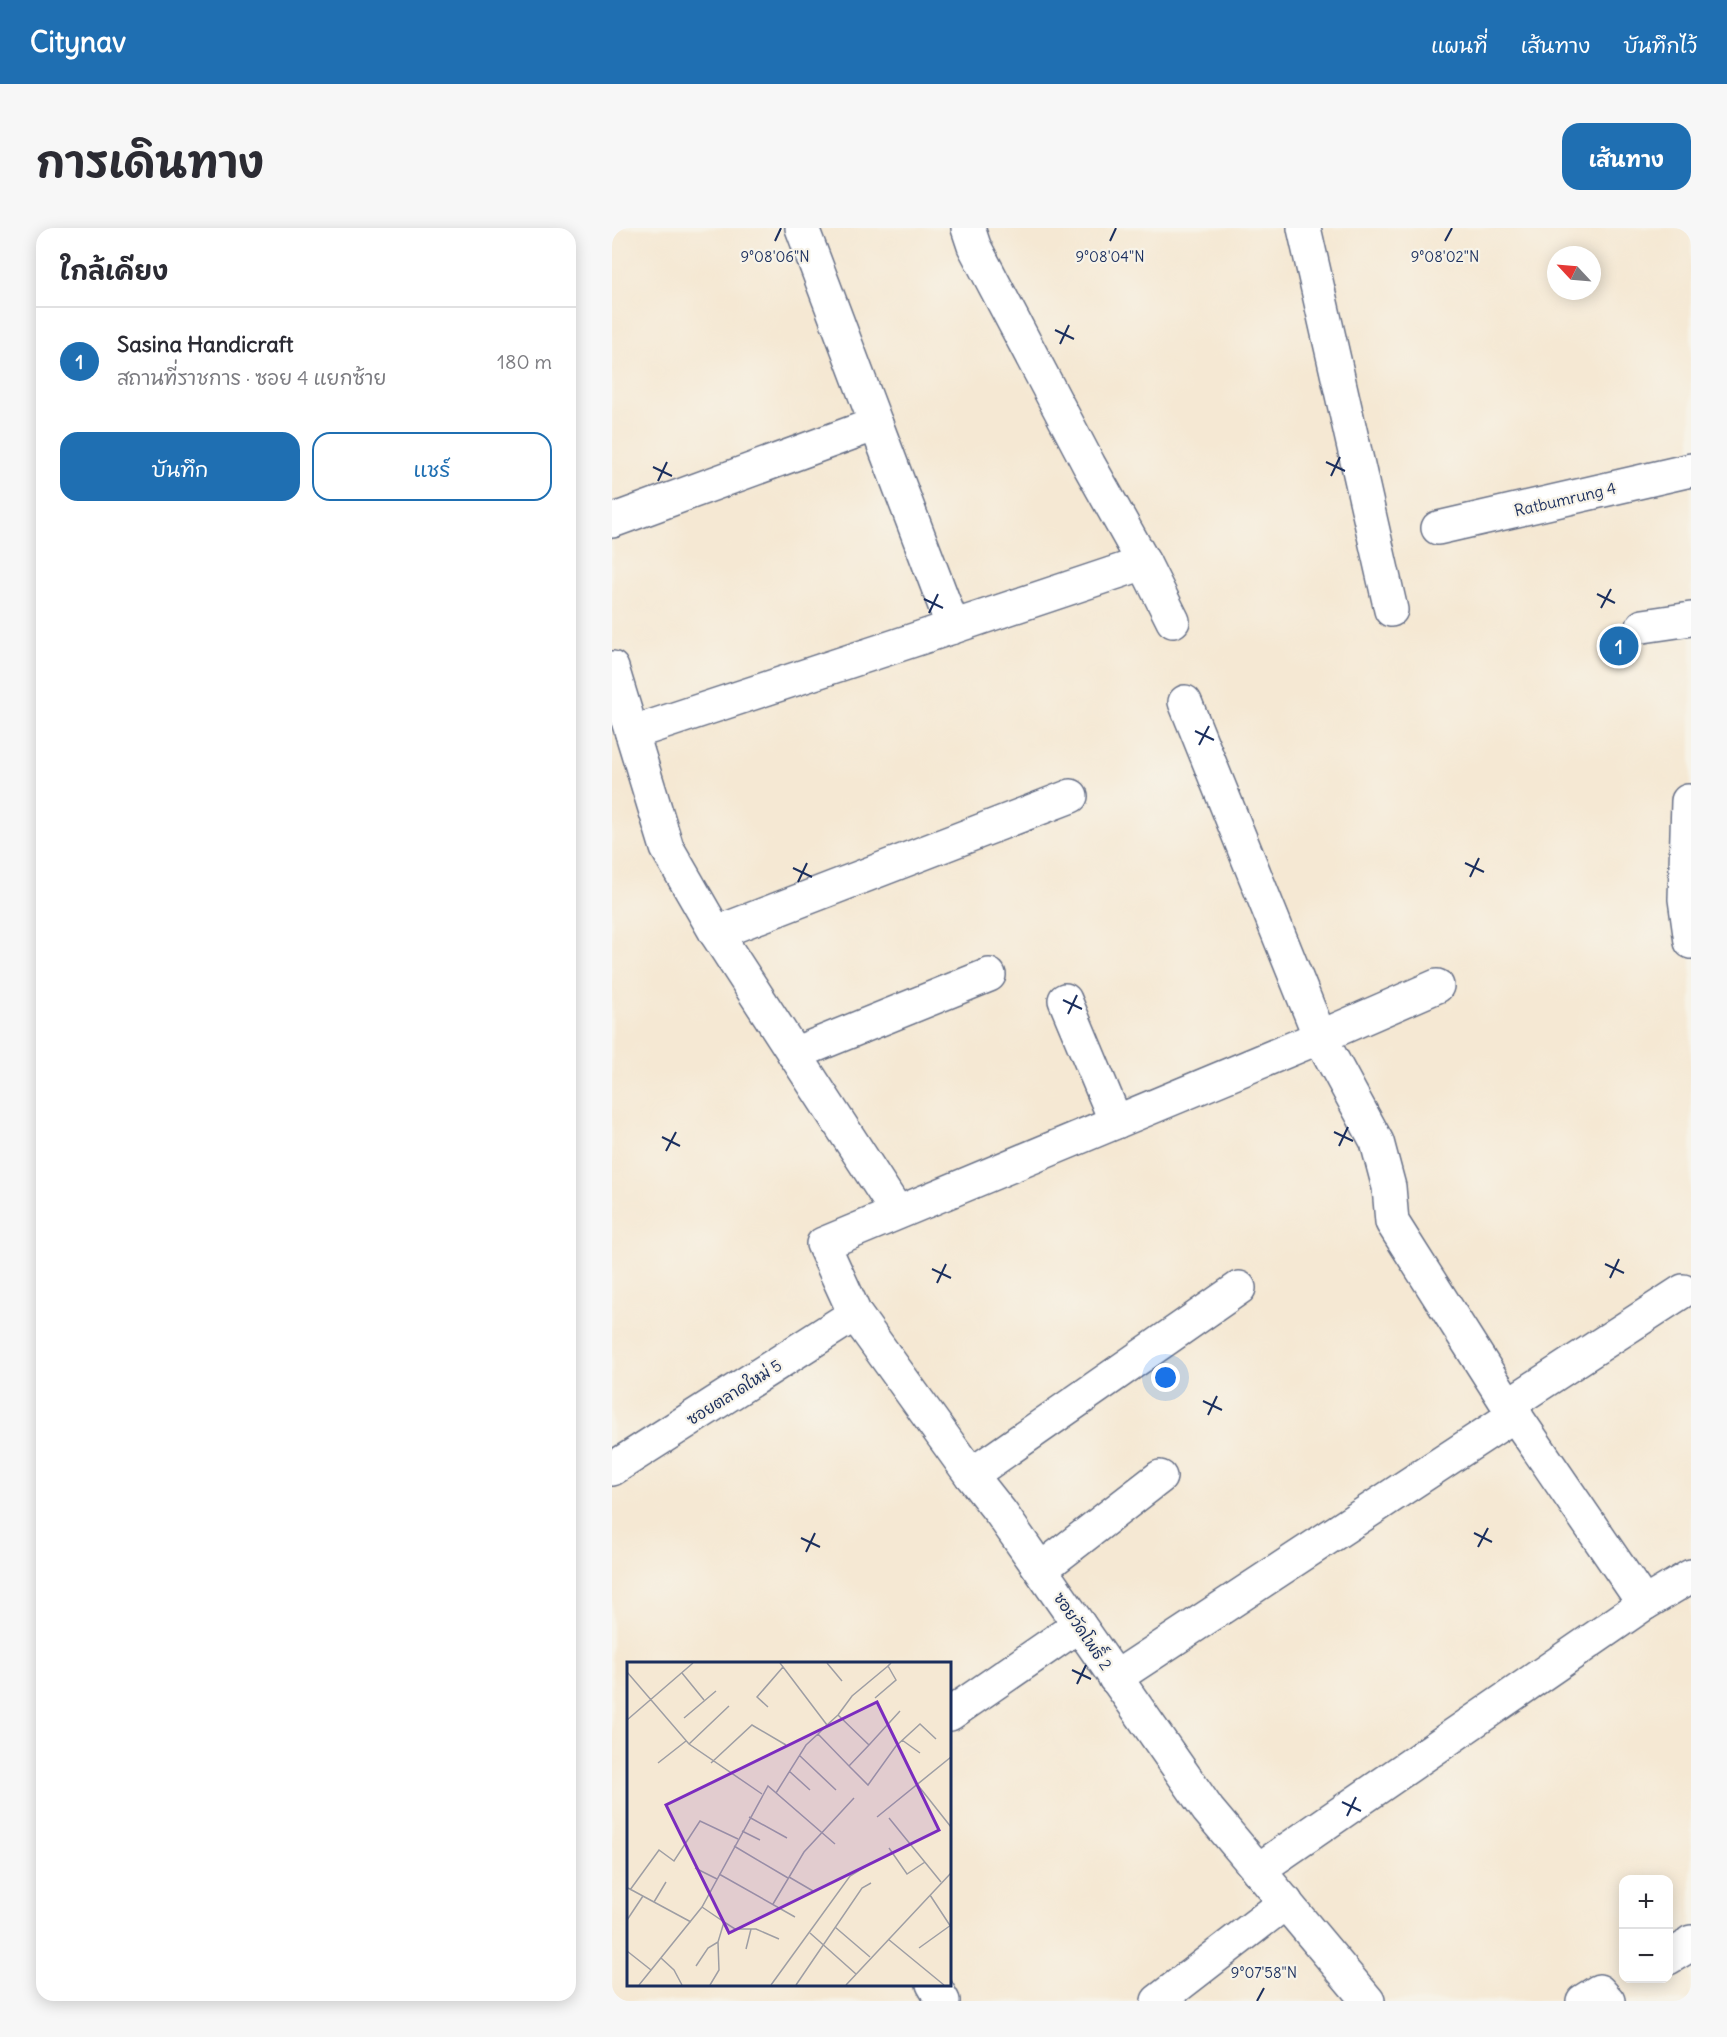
<!DOCTYPE html>
<html lang="th">
<meta charset="utf-8">
<style>
:root{--surface:#fff;--page:#f7f7f7;--text:#2b2b33;--muted:#7c7c81;--line:#e1e1e2;--accent:#1f6fb2}
body{margin:0;font-family:Delius,"Playpen Sans Thai",sans-serif;background:var(--page);color:var(--text)}
.controls{position:absolute;right:18px;bottom:18px;display:grid;overflow:hidden;border-radius:12px;box-shadow:0 3px 15px #0003}
.controls button{width:54px;height:54px;display:grid;place-items:center;padding:0;border:0;border-bottom:2px solid var(--line);background:var(--surface);color:var(--text);font:30px sans-serif}
.compass{position:absolute;left:935px;top:18px;width:54px;height:54px;border-radius:50%;background:var(--surface);box-shadow:0 3px 15px #0003;rotate:296deg}
.you{position:absolute;left:554px;top:1150px;width:21px;height:21px;margin:-15px;border:4px solid #fff;border-radius:50%;background:#1a73e8;box-shadow:0 0 0 9px #1a73e833}
.badge{display:grid;place-items:center;width:39px;height:39px;border-radius:50%;background:var(--accent);color:#fff;font-size:20px;font-weight:700}
.pin{position:absolute;translate:-50% -50%;border:3px solid #fff;box-shadow:0 2px 6px #0006}
.list{margin:0;padding:0;list-style:none}
h2{display:flex;justify-content:space-between;align-items:center;height:78px;margin:0;padding:0 24px;font-size:26px}
h2 small{font-size:20px;font-weight:400;color:var(--muted)}
.list li{display:grid;grid-template-columns:39px 1fr auto;gap:18px;align-items:center;box-sizing:border-box;height:108px;padding:0 24px;border-top:2px solid var(--line)}
.list b{display:block;font-size:22px;white-space:nowrap}
.list p{margin:0;font-size:20px;white-space:nowrap;color:var(--muted)}
.list em{font-size:20px;font-style:normal;color:var(--muted)}
.actions{display:flex;gap:12px;padding:18px 24px}
.actions a{flex:1;padding:14px 0;border:2px solid var(--accent);border-radius:18px;text-align:center;font-size:21px;color:var(--accent)}
.actions .main{background:var(--accent);color:#fff}
.map{position:relative;flex:none;width:1079px;height:1773px;overflow:hidden;border-radius:18px}
header{display:flex;align-items:center;gap:36px;box-sizing:border-box;height:84px;padding:0 30px;background:var(--accent);color:#fff}
header strong{font-size:28px}
nav{display:flex;gap:33px;margin-inline-start:auto;font-size:21px}
.intro{display:flex;align-items:center;justify-content:space-between;box-sizing:border-box;height:144px;padding:0 36px}
h1{margin:0;font-size:42px}
.button{padding:15px 27px;border-radius:18px;background:var(--accent);color:#fff;font-size:21px;font-weight:700}
main{display:flex;gap:36px;padding:0 36px}
aside{flex:1;background:var(--surface);border-radius:18px;box-shadow:0 3px 15px #0003}
.map>svg:first-child{display:block}
.lines{fill:none;stroke-linecap:round;stroke-linejoin:round}
.minor-casing{stroke:#677087;stroke-width:36}
.minor{stroke:#fff;stroke-width:33}
.ticks{fill:none;stroke:#1b2f5e;stroke-width:2}
.labels{text-anchor:middle;dominant-baseline:central;stroke-width:4.5;stroke-linejoin:round;paint-order:stroke}
.street-label{font-size:16px;fill:#1b2f5e;stroke:#f7f3e8}
.inset-road{fill:none;stroke:#9e9ea4;stroke-width:1.5}
.view{fill:#7b2cbf;fill-opacity:0.15;stroke:#7b2cbf;stroke-width:3}
.inset-edge{fill:none;stroke:#1b2f5e;stroke-width:3}
.ticks-label{font-size:15px;text-anchor:middle;fill:#1b2f5e;stroke:#f7f3e8;stroke-width:4.5;stroke-linejoin:round;paint-order:stroke}
</style>
<header>
<strong>Citynav</strong>
<nav><a>แผนที่</a><a>เส้นทาง</a><a>บันทึกไว้</a></nav>
</header>
<div class="intro"><h1>การเดินทาง</h1><a class="button">เส้นทาง</a></div>
<main>
<aside>
<h2>ใกล้เคียง<small></small></h2>
<ul class="list">
<li><span class="badge">1</span><div><b>Sasina Handicraft</b><p>สถานที่ราชการ · ซอย 4 แยกซ้าย</p></div><em>180 m</em></li>
</ul>
<div class="actions"><a class="main">บันทึก</a><a>แชร์</a></div>
</aside>
<div class="map">
<svg width="1079" height="1773" viewBox="0 0 1079 1773">
<rect width="100%" height="100%" fill="#f7f3e8"/>
<filter id="ink" filterUnits="userSpaceOnUse"><feTurbulence type="fractalNoise" baseFrequency=".0167" numOctaves="2"/><feDisplacementMap in="SourceGraphic" scale="12" xChannelSelector="R" yChannelSelector="G"/><feConvolveMatrix kernelMatrix="1 2 1 2 8 2 1 2 1" color-interpolation-filters="sRGB"/></filter>
<filter id="wash" filterUnits="userSpaceOnUse"><feTurbulence type="fractalNoise" baseFrequency=".008" numOctaves="4" result="noise"/><feDisplacementMap in="SourceGraphic" scale="24" xChannelSelector="R" yChannelSelector="G"/><feGaussianBlur stdDeviation="1.35" result="paint"/><feColorMatrix in="noise" values="0 0 0 0 0 0 0 0 0 0 0 0 0 0 0 0 0 1.4 0 .05"/><feComposite in="paint" operator="in"/></filter>
<g filter="url(#wash)">
<rect width="100%" height="100%" fill="#f5e8d3"/>
</g>
<g filter="url(#ink)">
<g class="lines">
<defs>
<g id="minor">
<path d="M 190,0 L 264,196"/>
<path d="M 692,0 L 779,382"/>
<path d="M 0,293 L 264,196 L 341,399 L 20,505"/>
<path d="M 826,300 L 1079,242"/>
<path d="M 532,335 L 561,393"/>
<path d="M 1031,398 L 1079,391"/>
<path d="M 341,399 L 532,335 L 477,237 L 362,18 L 356,0"/>
<path d="M 0,440 L 55,620 L 104,705 L 285,984"/>
<path d="M 573,474 L 708,809 L 765,914 L 777,959 L 780,994 L 896,1177 L 1032,1376"/>
<path d="M 1076,573 L 1073,671 L 1079,714"/>
<path d="M 104,705 L 459,568"/>
<path d="M 453,772 L 504,894"/>
<path d="M 182,826 L 377,747"/>
<path d="M 896,1177 L 1071,1063"/>
<path d="M 0,1241 L 243,1086"/>
<path d="M 359,1247 L 627,1060"/>
<path d="M 429,1341 L 548,1249"/>
<path d="M 503,1450 L 904,1186"/>
<path d="M 338,1486 L 467,1397"/>
<path d="M 646,1642 L 1032,1376 L 1079,1348"/>
<path d="M 1056,1730 L 1076,1718 L 1079,1714"/>
<path d="M 321,1756 L 331,1773"/>
<path d="M 546,1773 L 674,1674"/>
<path d="M 756,1773 L 596,1582 L 389,1285 L 359,1247 L 243,1086 L 211,1016 L 708,809 L 825,758"/>
<path d="M 971,1773 L 987,1763 L 996,1773"/>
</g>
</defs>
<use href="#minor" class="minor-casing"/>
<use href="#minor" class="minor"/>
</g>
</g>
<path class="ticks" d="M 163,13 L 169,0M 498,13 L 504,0M 833,13 L 840,0M 443,102 L 462,111M 448,116 L 457,97M 714,234 L 733,243M 41,239 L 60,248M 719,248 L 728,229M 46,253 L 55,234M 985,366 L 1003,375M 312,371 L 331,380M 989,380 L 999,361M 317,385 L 326,366M 583,503 L 602,512M 587,517 L 597,498M 853,635 L 872,644M 181,640 L 200,649M 858,649 L 867,630M 186,654 L 195,635M 451,772 L 470,781M 456,786 L 465,767M 722,904 L 741,913M 50,909 L 68,918M 727,918 L 736,899M 54,923 L 64,904M 993,1036 L 1012,1045M 320,1041 L 339,1050M 998,1050 L 1007,1031M 325,1055 L 334,1036M 591,1173 L 610,1182M 596,1187 L 605,1168M 862,1305 L 880,1314M 189,1310 L 208,1319M 866,1319 L 876,1300M 194,1324 L 203,1305M 460,1442 L 479,1451M 465,1456 L 474,1437M 730,1574 L 749,1583M 735,1588 L 744,1569M 645,1773 L 652,1760"/>
<g class="labels">
<g class="street-label">
<text transform="translate(953 271) rotate(-13)">Ratbumrung 4</text>
<text transform="translate(122 1164) rotate(-32)">ซอยตลาดใหม่ 5</text>
<text transform="translate(471 1403) rotate(56)">ซอยวัดโพธิ์ 2</text>
</g>
</g>
<g transform="translate(15 1434)">
<rect width="324" height="324" fill="#f5e8d3"/>
<path class="inset-road" d="M 153,1 L 200,63M 200,1 L 215,19M 0,10 L 62,82 L 135,132M 55,11 L 77,38M 248,36 L 269,18 L 261,4 L 264,1M 141,45 L 130,35 L 156,5M 211,53 L 225,34 L 261,4M 57,56 L 89,29M 0,58 L 66,1M 275,78 L 293,91M 62,82 L 102,44M 242,83 L 273,49M 172,93 L 209,128M 31,101 L 59,79M 84,101 L 125,63 L 159,83M 222,104 L 241,123 L 269,84 L 293,62 L 309,77M 162,109 L 183,128M 290,122 L 324,165M 149,131 L 179,83 L 191,72 L 200,63 L 211,53 L 242,83 L 222,104 L 191,72M 122,155 L 160,176M 250,155 L 324,95M 262,156 L 314,220M 115,169 L 133,178M 107,184 L 161,216M 262,186 L 280,212 L 298,200M 68,206 L 90,217M 92,212 L 168,255M 162,215 L 186,229M 1,226 L 64,260M 3,228 L 32,188 L 47,199 L 73,159 L 111,177M 303,233 L 324,265M 27,240 L 39,220M 146,242 L 177,190 L 227,136M 75,245 L 97,260 L 91,280 L 92,308 L 83,323M 0,258 L 16,234M 97,260 L 108,267 L 129,267 L 152,277M 208,265 L 243,295M 183,271 L 229,312M 261,277 L 317,323M 292,286 L 324,263M 119,287 L 124,267M 0,289 L 24,308M 34,296 L 47,308 L 55,323M 69,304 L 81,286 L 91,280M 12,323 L 75,245 L 141,124 L 208,182M 144,323 L 223,214 L 244,201M 169,323 L 235,226 L 244,221M 219,323 L 324,211"/>
<path class="view" d="M 250,40 L 312,168 L 102,271 L 39,143 Z"/>
<rect width="324" height="324" class="inset-edge"/>
</g>
<g class="ticks-label">
<text x="163" y="34">9°08'06"N</text>
<text x="498" y="34">9°08'04"N</text>
<text x="833" y="34">9°08'02"N</text>
<text x="652" y="1750">9°07'58"N</text>
</g>
</svg>
<div class="controls">
<button>+</button>
<button>−</button>
</div>
<svg class="compass" viewBox="-18 -18 36 36"><path d="M0-13l5 13h-10z" fill="#e53935"/><path d="M0 13l5-13h-10z" fill="#7c7c81"/></svg>
<div class="you"></div>
<div class="pin badge" style="left:1007px;top:418px">1</div>
</div>
</main>
